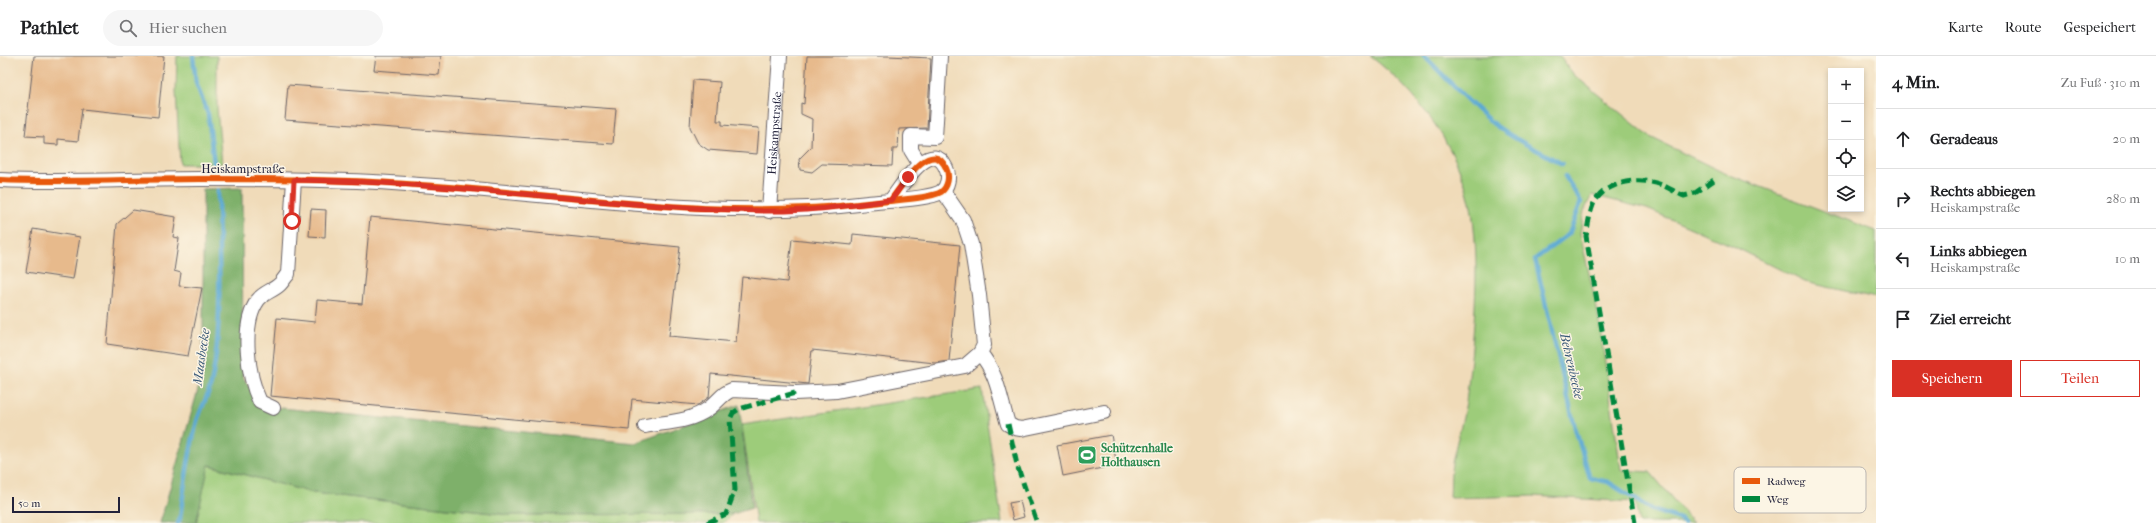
<!DOCTYPE html>
<html lang="de">
<meta charset="utf-8">
<style>
:root{--surface:#fff;--page:#f6f6f6;--text:#202124;--muted:#757577;--line:#e0e0e0;--accent:#d93025}
body{margin:0;font-family:"IM FELL French Canon",serif;background:var(--page);color:var(--text)}
.controls{position:absolute;right:12px;top:12px;display:grid;overflow:hidden;border-radius:0px;box-shadow:0 2px 6px #0003}
.controls button{width:36px;height:36px;display:grid;place-items:center;padding:0;border:0;border-bottom:1px solid var(--line);background:var(--surface);color:var(--text);font:20px sans-serif}
.scale{position:absolute;left:12px;bottom:10px;width:108px;box-sizing:border-box;padding-left:4px;border:2px solid #22223b;border-top:0;font-size:11px;line-height:14px;white-space:nowrap;color:#22223b;-webkit-text-stroke:3px #fcf5e5;paint-order:stroke}
.stop{position:absolute;width:12px;height:12px;margin:-9px;border:3px solid #d93025;border-radius:50%;background:#fff}
.stop.end{background:#d93025;border-color:#fff;box-shadow:0 1px 4px #0008}
.list{margin:0;padding:0;list-style:none}
h2{display:flex;justify-content:space-between;align-items:center;height:52px;margin:0;padding:0 16px;font-size:17px}
h2 small{font-size:13px;font-weight:400;color:var(--muted)}
.list li{display:grid;grid-template-columns:26px 1fr auto;gap:12px;align-items:center;box-sizing:border-box;height:60px;padding:0 16px;border-top:1px solid var(--line)}
.list b{display:block;font-size:15px;white-space:nowrap}
.list p{margin:0;font-size:13px;white-space:nowrap;color:var(--muted)}
.list em{font-size:13px;font-style:normal;color:var(--muted)}
.actions{display:flex;gap:8px;padding:12px 16px}
.actions a{flex:1;padding:9px 0;border:1px solid var(--accent);border-radius:0px;text-align:center;font-size:14px;color:var(--accent)}
.actions .main{background:var(--accent);color:#fff}
.icon{flex:none;width:22px;height:22px;fill:none;stroke:currentColor;stroke-width:2;stroke-linecap:round;stroke-linejoin:round}
.map{position:relative;flex:none;width:1876px;height:467px;overflow:hidden}
header{display:flex;align-items:center;gap:24px;box-sizing:border-box;height:56px;padding:0 20px;background:var(--surface);border-bottom:1px solid var(--line)}
header strong{font-size:19px}
nav{display:flex;gap:22px;margin-inline-start:auto;font-size:14px}
.search{width:280px;height:36px;background:var(--page);display:flex;align-items:center;gap:10px;box-sizing:border-box;padding:0 14px;border-radius:22px;color:var(--muted);font-size:15px}
main{display:flex}
aside{flex:1;background:var(--surface)}
.map>svg:first-child{display:block}
.green{fill:#9dcc7a;stroke:#60775a}
.forest{fill:#7eb06a;stroke:#506952}
.lines{fill:none;stroke-linecap:round;stroke-linejoin:round}
.stream{stroke:#59a8d3;stroke-width:4.5}
.building{fill:#e7ba8c}
.minor-casing{stroke:#6a6367;stroke-width:16}
.minor{stroke:#fff;stroke-width:14}
.quiet{stroke:#00873e;stroke-width:5;stroke-dasharray:10 5;stroke-linecap:butt}
.cycleway-casing{stroke:#fcf5e5;stroke-width:8}
.cycleway{stroke:#e8590c;stroke-width:6}
.route{stroke:#d93025;stroke-width:5}
.labels{text-anchor:middle;dominant-baseline:central;stroke-width:3;stroke-linejoin:round;paint-order:stroke}
.street-label{font-size:12px;fill:#22223b;stroke:#fcf5e5}
.leisure-label{font-size:12px;font-weight:bold;fill:#27864d;stroke:#fcf5e5;text-anchor:start}
.water-label{font-size:13px;font-style:italic;fill:#385878;stroke:#fcf5e5}
.key{fill:#fcf5e5;stroke:#bbb6b2;stroke-width:1}
.key-label{font-size:11px;fill:#22223b}
</style>
<header>
<strong>Pathlet</strong>
<div class="search"><svg class="icon" aria-label="search" viewBox="0 0 24 24"><circle cx="10" cy="10" r="6"/><path d="M15 15l6 6"/></svg>Hier suchen</div>
<nav><a>Karte</a><a>Route</a><a>Gespeichert</a></nav>
</header>
<main>
<div class="map">
<svg width="1876" height="467" viewBox="0 0 1876 467">
<rect width="100%" height="100%" fill="#fcf5e5"/>
<filter id="ink" filterUnits="userSpaceOnUse"><feTurbulence type="fractalNoise" baseFrequency=".025" numOctaves="2"/><feDisplacementMap in="SourceGraphic" scale="8" xChannelSelector="R" yChannelSelector="G"/><feConvolveMatrix kernelMatrix="1 2 1 2 8 2 1 2 1" color-interpolation-filters="sRGB"/></filter>
<filter id="wash" filterUnits="userSpaceOnUse"><feTurbulence type="fractalNoise" baseFrequency=".012" numOctaves="4" result="noise"/><feDisplacementMap in="SourceGraphic" scale="16" xChannelSelector="R" yChannelSelector="G"/><feGaussianBlur stdDeviation="0.9" result="paint"/><feColorMatrix in="noise" values="0 0 0 0 0 0 0 0 0 0 0 0 0 0 0 0 0 1.4 0 .05"/><feComposite in="paint" operator="in"/></filter>
<g filter="url(#wash)">
<rect width="100%" height="100%" fill="#f0dbb9"/>
<g class="green">
<path d="M 177,0 L 217,0 L 217,52 L 222,108 L 180,108 L 176,35 Z"/>
<path d="M 1370,0 L 1560,0 L 1574,19 L 1650,81 L 1722,116 L 1876,175 L 1876,242 L 1805,226 L 1733,190 L 1647,153 L 1592,139 L 1584,155 L 1580,177 L 1597,253 L 1621,414 L 1650,416 L 1693,467 L 1639,467 L 1635,446 L 1533,440 L 1450,442 C 1451,429 1450,415 1453,402 C 1457,384 1463,365 1466,346 C 1473,290 1481,212 1472,156 C 1462,96 1418,36 1370,0 Z"/>
<path d="M 982,333 L 1002,467 L 756,467 L 742,369 Z"/>
<path d="M 208,409 L 313,437 L 510,459 L 733,458 L 723,467 L 196,467 Z"/>
</g>
<path class="forest" d="M 242,132 L 243,321 L 261,350 L 635,387 L 739,349 L 752,452 L 733,458 L 510,459 L 313,437 L 209,409 L 196,467 L 160,467 L 203,316 L 203,133 Z"/>
<g class="lines">
<g class="stream">
<path d="M 193,0 L 196,27 L 208,58 L 214,109"/>
<path d="M 1424,0 C 1446,21 1467,46 1490,65 C 1511,83 1538,93 1562,108"/>
<path d="M 1565,120 L 1581,146 L 1569,178 L 1535,203 L 1575,372 L 1590,422 L 1608,426 L 1652,454 L 1680,463 L 1684,467"/>
<path d="M 178,467 L 180,463 C 184,429 189,397 197,365 C 201,352 208,340 211,328 C 224,270 218,194 218,134"/>
</g>
</g>
<g id="blocks">
<g class="building">
<path d="M 34,0 L 164,0 L 158,61 L 82,53 L 78,85 L 58,83 L 58,89 L 44,88 L 44,81 L 25,80 Z"/>
<path d="M 376,0 L 441,0 L 439,19 L 374,14 Z"/>
<path d="M 807,0 L 888,0 L 931,2 L 927,72 L 899,73 L 898,93 L 893,93 L 892,110 L 822,108 L 812,116 L 800,114 L 799,103 L 811,91 L 812,63 L 801,58 L 801,47 L 804,48 Z"/>
<path d="M 693,24 L 720,26 L 717,65 L 722,65 L 722,69 L 759,72 L 757,98 L 708,94 L 698,87 L 690,71 Z"/>
<path d="M 288,29 L 616,53 L 613,88 L 285,64 Z"/>
<path d="M 311,153 L 326,154 L 325,181 L 309,180 Z"/>
<path d="M 133,154 L 176,161 L 173,181 L 179,182 L 174,215 L 181,217 L 179,230 L 202,232 L 188,300 L 107,288 L 117,168 Z"/>
<path d="M 370,161 L 680,191 L 669,280 L 736,286 L 742,221 L 787,226 L 792,183 L 852,189 L 853,178 L 960,189 L 949,305 L 935,307 L 812,294 L 808,328 L 711,318 L 709,341 L 698,349 L 632,343 L 629,374 L 270,340 L 277,262 L 315,266 L 317,244 L 362,248 Z"/>
<path d="M 33,173 L 80,181 L 73,223 L 26,216 Z"/>
<path d="M 1111,379 L 1117,409 L 1063,420 L 1057,389 Z"/>
<path d="M 1020,445 L 1024,461 L 1013,464 L 1009,447 Z"/>
</g>
</g>
</g>
<g filter="url(#ink)">
<use href="#blocks" fill-opacity="0" stroke="#6a6367" stroke-width="1"/>
<g class="lines">
<defs>
<g id="minor">
<path d="M 919,107 L 911,94 L 911,80 L 935,81 L 940,0"/>
<path d="M 0,124 C 67,127 133,123 200,123 C 269,123 337,123 406,128 C 559,137 715,166 868,147 C 883,145 930,143 941,136 C 948,131 950,120 946,112 C 931,79 900,133 891,144"/>
<path id="s1" d="M 769,155 L 780,0"/>
<path d="M 980,297 C 998,318 1000,343 1008,368 L 1015,372 L 1021,373 L 1104,356"/>
<path d="M 273,352 L 260,346 C 248,321 240,269 258,244 C 264,236 273,235 280,228 C 283,225 285,221 288,218 L 294,124"/>
<path d="M 645,370 C 667,366 690,366 708,353 C 717,347 722,337 732,334 L 795,337 L 837,335 L 965,310 L 980,297 L 984,289 L 979,239 L 971,188 L 963,164 L 943,135"/>
</g>
</defs>
<use href="#minor" class="minor-casing"/>
<use href="#minor" class="minor"/>
<g class="quiet">
<path d="M 1008,368 L 1017,409 L 1037,467"/>
<path d="M 707,467 L 726,458 L 735,434 L 730,363 L 733,357 L 739,353 L 795,337"/>
<path d="M 1635,467 L 1586,180 C 1588,170 1589,159 1593,149 C 1604,125 1639,120 1662,129 C 1669,132 1677,137 1684,140 L 1695,137 L 1714,124"/>
</g>
<defs>
<path id="cycleway" d="M 0,124 C 67,127 133,123 200,123 C 269,123 337,123 406,128 C 559,137 715,166 868,147 C 883,145 930,143 941,136 C 948,131 950,120 946,112 C 931,79 900,133 891,144"/>
</defs>
<use href="#cycleway" class="cycleway-casing"/>
<use href="#cycleway" class="cycleway"/>
</g>
</g>
<g class="lines" filter="url(#ink)">
<path class="route" d="M 292,165 L 294,124 C 452,125 609,152 768,155 C 809,156 850,149 891,144 L 908,121"/>
</g>
<defs>
<symbol id="stadium-square" viewBox="-11 -11 22 22"><rect x="-9" y="-9" width="18" height="18" rx="4" fill="#2e9e5b" stroke="#fcf5e5"/><path d="M0-5a6.5 5 0 1 0 0 10a6.5 5 0 1 0 0-10ZM-3.5-1.8h7v3.6h-7Z" fill="#fff"/></symbol>
</defs>
<g fill-rule="evenodd">
<use href="#stadium-square" x="1076" y="388" width="22" height="22"/>
</g>
<g class="labels">
<g class="street-label">
<text stroke="none"><textPath href="#s1" startOffset="78">Heiskampstraße</textPath></text>
<text x="243" y="113">Heiskampstraße</text>
</g>
<g class="leisure-label">
<text x="1101" y="392">Schützenhalle<tspan x="1101" dy="14">Holthausen</tspan></text>
</g>
<g class="water-label">
<text transform="translate(201 301) rotate(-82)">Maasbecke</text>
<text transform="translate(1572 310) rotate(77)">Behrenbecke</text>
</g>
</g>
<rect x="1734" y="411" width="132" height="46" rx="6" class="key"/>
<rect x="1742" y="422" width="18" height="6" fill="#e8590c"/>
<rect x="1742" y="440" width="18" height="6" fill="#00873e"/>
<g class="key-label">
<text x="1767" y="429">Radweg</text>
<text x="1767" y="447">Weg</text>
</g>
</svg>
<div class="controls">
<button>+</button>
<button>−</button>
<button><svg class="icon" aria-label="locate" viewBox="0 0 24 24"><circle cx="12" cy="12" r="6"/><path d="M12 2v4M12 18v4M2 12h4M18 12h4"/></svg></button>
<button><svg class="icon" aria-label="layers" viewBox="0 0 24 24"><path d="M12 4l9 5-9 5-9-5zM3 14l9 5 9-5"/></svg></button>
</div>
<div class="scale">50 m</div>
<div class="stop" style="left:292px;top:165px"></div>
<div class="stop end" style="left:908px;top:121px"></div>
</div>
<aside>
<h2>4 Min.<small>Zu Fuß · 310 m</small></h2>
<ul class="list">
<li><svg class="icon" aria-label="ahead" viewBox="0 0 24 24"><path d="M12 20V5M6 11l6-6 6 6"/></svg><div><b>Geradeaus</b></div><em>20 m</em></li>
<li><svg class="icon" aria-label="right" viewBox="0 0 24 24"><path d="M7 20v-9h11M14 6l5 5-5 5"/></svg><div><b>Rechts abbiegen</b><p>Heiskampstraße</p></div><em>280 m</em></li>
<li><svg class="icon" aria-label="left" viewBox="0 0 24 24"><path d="M17 20v-9H6M10 6l-5 5 5 5"/></svg><div><b>Links abbiegen</b><p>Heiskampstraße</p></div><em>10 m</em></li>
<li><svg class="icon" aria-label="arrive" viewBox="0 0 24 24"><path d="M6 21V4h12l-3 4 3 4H6"/></svg><div><b>Ziel erreicht</b></div></li>
</ul>
<div class="actions"><a class="main">Speichern</a><a>Teilen</a></div>
</aside>
</main>
